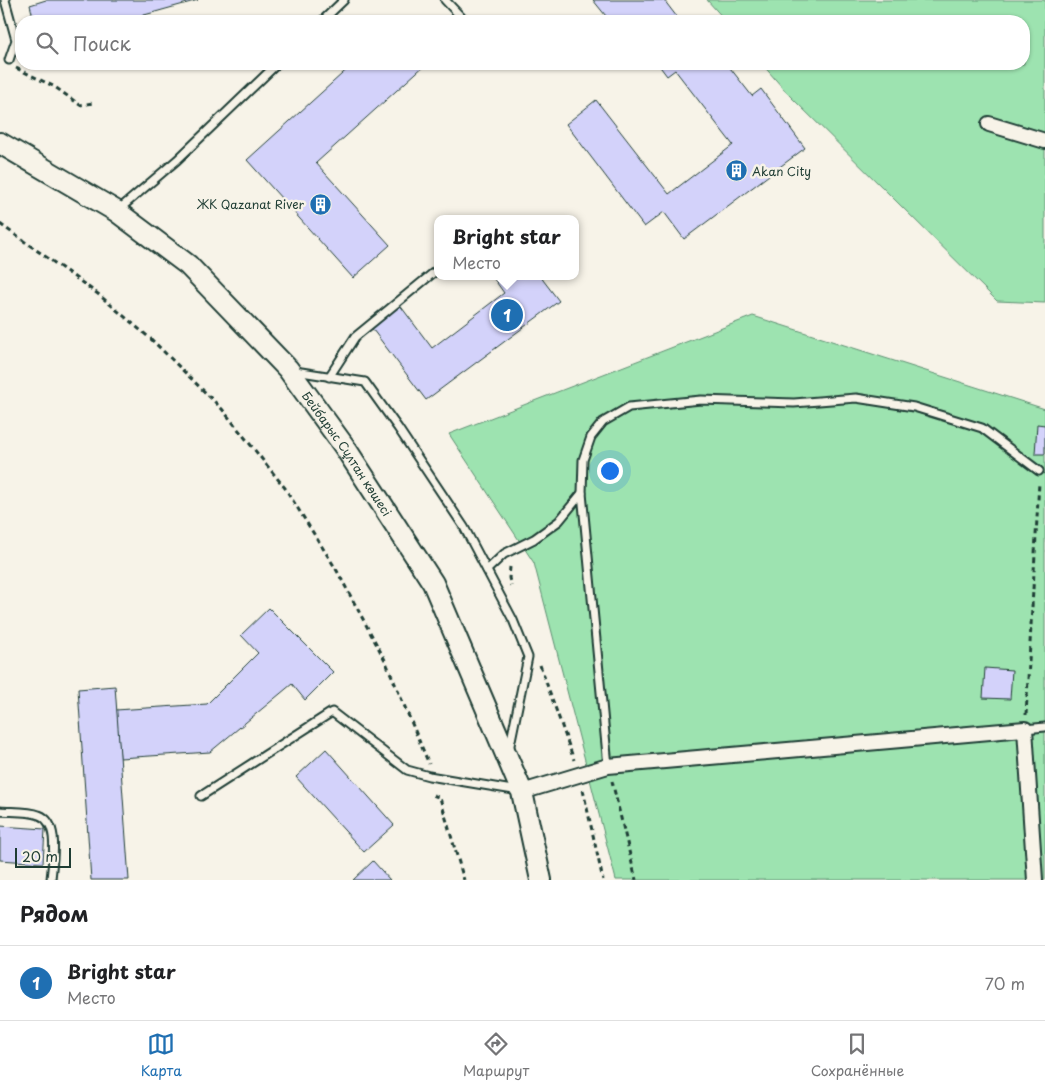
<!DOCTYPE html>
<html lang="ru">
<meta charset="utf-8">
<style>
:root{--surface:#fff;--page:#f6f6f6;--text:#202124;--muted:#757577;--line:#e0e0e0;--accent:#1f6fb2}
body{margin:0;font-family:"Playpen Sans",sans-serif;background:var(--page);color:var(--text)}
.scale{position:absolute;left:15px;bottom:12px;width:56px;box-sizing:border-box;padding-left:5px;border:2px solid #1f3d34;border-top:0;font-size:14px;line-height:18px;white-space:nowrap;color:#1f3d34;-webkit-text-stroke:4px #f7f3e8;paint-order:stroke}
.you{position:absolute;left:609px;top:470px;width:18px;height:18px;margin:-12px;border:4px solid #fff;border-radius:50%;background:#1a73e8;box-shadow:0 0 0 8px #1a73e833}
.badge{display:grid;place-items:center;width:32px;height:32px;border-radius:50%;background:var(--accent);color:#fff;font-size:16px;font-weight:700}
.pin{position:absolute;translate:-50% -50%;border:2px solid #fff;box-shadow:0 1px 5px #0006}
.popup{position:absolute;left:434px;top:215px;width:145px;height:65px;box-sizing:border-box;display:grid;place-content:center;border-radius:10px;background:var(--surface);filter:drop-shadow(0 1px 4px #0005);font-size:16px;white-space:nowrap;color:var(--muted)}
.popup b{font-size:19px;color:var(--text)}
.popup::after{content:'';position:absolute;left:50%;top:100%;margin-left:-10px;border:10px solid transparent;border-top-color:var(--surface)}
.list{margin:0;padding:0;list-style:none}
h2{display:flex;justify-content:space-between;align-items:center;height:65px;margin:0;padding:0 20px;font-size:21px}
h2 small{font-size:16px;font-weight:400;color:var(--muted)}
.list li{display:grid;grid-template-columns:32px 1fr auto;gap:15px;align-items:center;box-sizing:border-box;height:75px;padding:0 20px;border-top:1px solid var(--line)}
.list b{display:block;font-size:19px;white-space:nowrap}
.list p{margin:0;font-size:16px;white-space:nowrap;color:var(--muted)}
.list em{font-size:16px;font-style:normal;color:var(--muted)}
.icon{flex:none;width:28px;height:28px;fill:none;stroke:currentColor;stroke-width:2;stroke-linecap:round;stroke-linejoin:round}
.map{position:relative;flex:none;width:1045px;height:880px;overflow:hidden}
.search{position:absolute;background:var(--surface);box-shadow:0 1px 4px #0004;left:15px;right:15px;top:15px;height:55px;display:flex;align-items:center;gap:12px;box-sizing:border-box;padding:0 18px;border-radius:20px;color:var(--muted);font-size:19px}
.sheet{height:140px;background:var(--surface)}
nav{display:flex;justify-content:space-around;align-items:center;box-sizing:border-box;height:70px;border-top:1px solid var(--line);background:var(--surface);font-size:14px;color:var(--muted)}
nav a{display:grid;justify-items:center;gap:2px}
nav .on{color:var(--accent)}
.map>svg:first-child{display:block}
.green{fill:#9de3b0;stroke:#5e9072}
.building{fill:#d3d2fa;stroke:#1f3d34}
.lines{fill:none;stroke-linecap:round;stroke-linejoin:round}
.lane-casing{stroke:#1f3d34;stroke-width:11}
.street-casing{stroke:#1f3d34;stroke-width:18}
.secondary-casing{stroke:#1f3d34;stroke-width:24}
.path{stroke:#1f3d34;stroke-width:3;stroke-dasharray:5 4;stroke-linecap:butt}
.lane{stroke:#f7f3e8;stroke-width:7}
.street{stroke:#f7f3e8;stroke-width:14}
.secondary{stroke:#f7f3e8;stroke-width:20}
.labels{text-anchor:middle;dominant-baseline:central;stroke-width:5;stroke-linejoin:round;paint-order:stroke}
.poi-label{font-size:12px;fill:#1f3d34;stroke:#f7f3e8;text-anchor:start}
.street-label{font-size:12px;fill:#1f3d34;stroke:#f7f3e8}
</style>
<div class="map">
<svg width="1045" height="880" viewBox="0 0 1045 880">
<rect width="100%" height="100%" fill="#f7f3e8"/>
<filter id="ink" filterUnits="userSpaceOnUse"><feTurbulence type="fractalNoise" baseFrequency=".02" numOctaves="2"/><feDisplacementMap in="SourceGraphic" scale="10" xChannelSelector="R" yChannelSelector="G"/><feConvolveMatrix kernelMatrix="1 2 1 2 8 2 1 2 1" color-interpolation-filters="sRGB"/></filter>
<g filter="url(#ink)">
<g class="green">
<path d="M 707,0 L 1045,0 L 1045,303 L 997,301 L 789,95 L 762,64 L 1024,64 L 1024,21 L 726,21 Z"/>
<path d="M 753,316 L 1045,409 L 1045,880 L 616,880 L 534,563 L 449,434 Z"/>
</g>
<g class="building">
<path d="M 46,0 L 198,0 L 123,21 L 34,21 L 30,5 Z"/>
<path d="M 593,0 L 664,0 L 680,21 L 625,21 L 623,19 L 620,21 L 610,21 Z"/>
<path d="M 353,64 L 426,64 L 316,163 L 390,245 L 353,278 L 247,160 Z"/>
<path d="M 658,64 L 727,64 L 752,96 L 761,89 L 805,148 L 684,239 L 664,212 L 644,227 L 566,124 L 596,100 L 669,194 L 733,145 L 675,70 L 667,76 Z"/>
<path d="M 492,276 L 540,276 L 559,301 L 426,400 L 370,326 L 399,304 L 432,348 L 504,293 Z"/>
<path d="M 1037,424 L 1045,425 L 1045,454 L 1035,454 Z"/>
<path d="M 269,608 L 333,672 L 305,700 L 292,684 L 210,752 L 120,758 L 116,710 L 207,704 L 258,653 L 241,635 Z"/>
<path d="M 985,668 L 1012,670 L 1010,699 L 983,698 Z"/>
<path d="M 115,686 L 129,880 L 91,880 L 78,689 Z"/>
<path d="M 326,749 L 394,825 L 364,852 L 296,777 Z"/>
<path d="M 0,826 L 45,829 L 43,863 L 0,860 Z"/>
<path d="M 373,861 L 390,880 L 353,880 Z"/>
</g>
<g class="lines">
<defs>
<g id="lane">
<path d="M 5,0 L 16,40 L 9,60"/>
<path d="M 445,0 L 463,19"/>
<path d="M 322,21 L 344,0"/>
<path d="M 117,211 L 177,160 L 277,64"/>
<path d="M 295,371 L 365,382 L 398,428 L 464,527 L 513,620 L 528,657 L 509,750"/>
<path d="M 329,377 L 355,337 L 438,269"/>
<path d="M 487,570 L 504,554 L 534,539 L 559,521 L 582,493"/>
<path d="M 1025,729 L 1045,727"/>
<path d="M 608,766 L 582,493 L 583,460 L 591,437 L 603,422 L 629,407 L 701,400 L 794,403 L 856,398 L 914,407 L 982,428 L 1039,471"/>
<path d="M 201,796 L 332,712 L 407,770 L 429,776 L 519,791"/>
<path d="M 0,811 C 11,812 29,811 39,815 C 61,823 52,862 51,880"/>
</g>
<g id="street">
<path d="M 989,124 L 1045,141"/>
<path d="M 522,792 L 608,766 L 1025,729 L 1035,880"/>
</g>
<g id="secondary">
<path id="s1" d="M 0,143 L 116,211 L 188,265 L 288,369 L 344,446 L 433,583 L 522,792 L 541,880"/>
</g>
</defs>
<use href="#lane" class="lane-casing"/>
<use href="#street" class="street-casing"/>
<use href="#secondary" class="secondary-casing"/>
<g class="path">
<path d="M 16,68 L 55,87 L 80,105 L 93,103"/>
<path d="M 0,224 L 98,294 L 152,340 L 222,409 L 285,488 L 336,569 L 385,660 L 429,764"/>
<path d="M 510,567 L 509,578 L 511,586"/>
<path d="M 540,665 L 574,760"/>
<path d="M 1026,715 L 1039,482"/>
<path d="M 612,781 L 636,880"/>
<path d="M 583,790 L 603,880"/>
<path d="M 433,795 L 440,798 L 464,880"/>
</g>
<use href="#lane" class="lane"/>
<use href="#street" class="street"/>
<use href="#secondary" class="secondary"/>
</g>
</g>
<defs>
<symbol id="building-disc" viewBox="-11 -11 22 22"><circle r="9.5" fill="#1f6fb2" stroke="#f7f3e8"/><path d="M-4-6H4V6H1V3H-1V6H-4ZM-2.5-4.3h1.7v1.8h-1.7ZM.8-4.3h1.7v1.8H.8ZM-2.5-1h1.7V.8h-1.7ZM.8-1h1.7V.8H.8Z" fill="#fff"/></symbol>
</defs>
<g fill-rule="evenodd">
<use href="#building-disc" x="724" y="158" width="25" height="25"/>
<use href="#building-disc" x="308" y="192" width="25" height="25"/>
</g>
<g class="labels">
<g class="poi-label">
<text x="752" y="171">Akan City</text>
<text x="304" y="204" text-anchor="end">ЖК Qazanat River</text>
</g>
<g class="street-label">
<text stroke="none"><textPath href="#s1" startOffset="472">Бейбарыс Сұлтан көшесі</textPath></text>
</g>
</g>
</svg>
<div class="scale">20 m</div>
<div class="you"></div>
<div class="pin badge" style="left:507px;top:315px">1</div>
<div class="popup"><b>Bright star</b>Место</div>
<div class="search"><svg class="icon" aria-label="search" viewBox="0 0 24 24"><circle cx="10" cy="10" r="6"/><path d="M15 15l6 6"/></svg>Поиск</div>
</div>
<section class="sheet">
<h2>Рядом<small></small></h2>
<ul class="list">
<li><span class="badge">1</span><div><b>Bright star</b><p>Место</p></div><em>70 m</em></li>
</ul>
</section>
<nav>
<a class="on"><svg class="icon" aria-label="map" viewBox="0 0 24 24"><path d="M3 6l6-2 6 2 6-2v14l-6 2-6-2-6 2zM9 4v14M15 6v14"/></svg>Карта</a>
<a><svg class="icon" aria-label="directions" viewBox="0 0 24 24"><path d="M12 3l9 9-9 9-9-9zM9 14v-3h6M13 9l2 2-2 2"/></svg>Маршрут</a>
<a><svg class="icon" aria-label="saved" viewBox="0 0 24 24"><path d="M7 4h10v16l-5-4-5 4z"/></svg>Сохранённые</a>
</nav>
